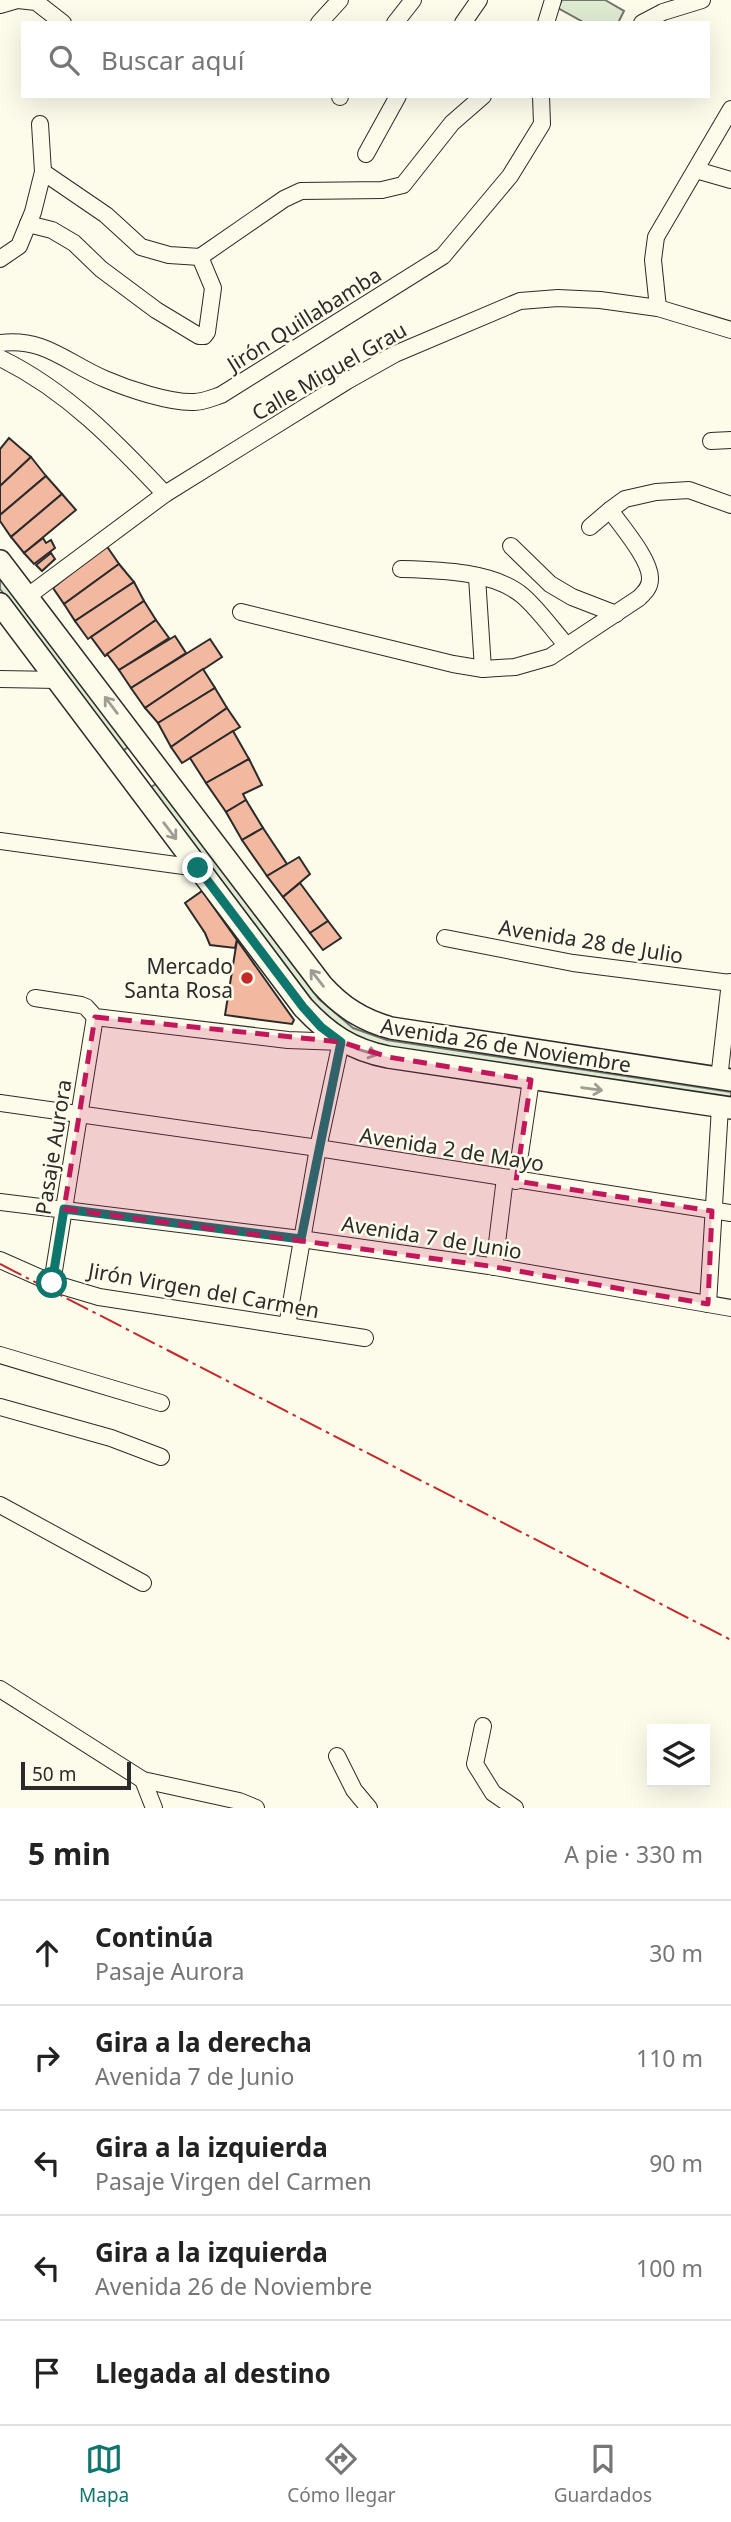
<!DOCTYPE html>
<html lang="es">
<meta charset="utf-8">
<style>
:root{--surface:#fff;--page:#f2f2f2;--text:#222;--muted:#767676;--line:#e0e0e0;--accent:#0f766e}
body{margin:0;font-family:"Noto Sans",sans-serif;background:var(--page);color:var(--text)}
.controls{position:absolute;right:21px;bottom:21px;display:grid;overflow:hidden;border-radius:0px;box-shadow:0 7px 28px #0002}
.controls button{width:63px;height:63px;display:grid;place-items:center;padding:0;border:0;border-bottom:2px solid var(--line);background:var(--surface);color:var(--text);font:35px sans-serif}
.scale{position:absolute;left:21px;bottom:18px;width:110px;box-sizing:border-box;padding-left:7px;border:4px solid #2b2b2b;border-top:0;font-size:19px;line-height:24px;white-space:nowrap;color:#2b2b2b;-webkit-text-stroke:5px #fdfbea;paint-order:stroke}
.stop{position:absolute;width:21px;height:21px;margin:-16px;border:5px solid #0f766e;border-radius:50%;background:#fff}
.stop.end{background:#0f766e;border-color:#fff;box-shadow:0 2px 7px #0008}
.list{margin:0;padding:0;list-style:none}
h2{display:flex;justify-content:space-between;align-items:center;height:91px;margin:0;padding:0 28px;font-size:30px}
h2 small{font-size:23px;font-weight:400;color:var(--muted)}
.list li{display:grid;grid-template-columns:46px 1fr auto;gap:21px;align-items:center;box-sizing:border-box;height:105px;padding:0 28px;border-top:2px solid var(--line)}
.list b{display:block;font-size:26px;white-space:nowrap}
.list p{margin:0;font-size:23px;white-space:nowrap;color:var(--muted)}
.list em{font-size:23px;font-style:normal;color:var(--muted)}
.icon{flex:none;width:38px;height:38px;fill:none;stroke:currentColor;stroke-width:2;stroke-linecap:round;stroke-linejoin:round}
.map{position:relative;flex:none;width:731px;height:1808px;overflow:hidden}
.search{position:absolute;background:var(--surface);box-shadow:0 7px 28px #0002;left:21px;right:21px;top:21px;height:77px;display:flex;align-items:center;gap:18px;box-sizing:border-box;padding:0 24px;border-radius:0px;color:var(--muted);font-size:26px}
.sheet{height:616px;background:var(--surface)}
nav{display:flex;justify-content:space-around;align-items:center;box-sizing:border-box;height:98px;border-top:2px solid var(--line);background:var(--surface);font-size:19px;color:var(--muted)}
nav a{display:grid;justify-items:center;gap:4px}
nav .on{color:var(--accent)}
.map>svg:first-child{display:block}
.green{fill:#deebd1;stroke:#74746e;stroke-width:2}
.building{fill:#f2b8a0;stroke:#2b2b2b;stroke-width:2}
.lines{fill:none;stroke-linecap:round;stroke-linejoin:round}
.minor-casing{stroke:#2b2b2b;stroke-width:18}
.major-casing{stroke:#2b2b2b;stroke-width:24}
.minor{stroke:#fdfbea;stroke-width:16}
.major{stroke:#fdfbea;stroke-width:21}
.power{stroke:#c62828;stroke-width:2;stroke-dasharray:24 5 3.5 5;stroke-linecap:butt}
.oneway{stroke:#9e9d94}
.route{stroke:#0f766e;stroke-width:9}
.marked{fill:#c2185b;fill-opacity:0.2;stroke:#c2185b;stroke-width:5;stroke-dasharray:14 9;stroke-linejoin:round}
.poi-dot{fill:#c62828;stroke:#fdfbea;stroke-width:2.5}
.labels{text-anchor:middle;dominant-baseline:central;stroke-width:5;stroke-linejoin:round;paint-order:stroke}
.street-label{font-size:21px;fill:#2b2b2b;stroke:#fdfbea}
.poi-label{font-size:21px;fill:#2b2b2b;stroke:#fdfbea;text-anchor:end}
</style>
<div class="map">
<svg width="731" height="1808" viewBox="0 0 731 1808">
<rect width="100%" height="100%" fill="#fdfbea"/>
<g class="green">
<path d="M 562,0 L 605,0 L 624,11 L 618,23 L 585,23 L 558,8 Z"/>
<path d="M 0,577 L 128,747 L 123,751 L 0,589 Z"/>
<path d="M 156,784 L 319,999 L 353,1028 L 387,1040 L 731,1092 L 731,1100 L 386,1048 C 356,1039 336,1025 314,1003 L 151,787 Z"/>
</g>
<g class="building">
<path d="M 9,438 L 31,457 L 0,486 L 0,449 Z"/>
<path d="M 31,457 L 46,476 L 0,515 L 0,486 Z"/>
<path d="M 46,476 L 62,494 L 11,537 L 0,521 L 0,515 Z"/>
<path d="M 62,494 L 76,510 L 24,553 L 11,537 Z"/>
<path d="M 43,538 L 46,543 L 51,540 L 55,548 L 34,564 L 24,553 Z"/>
<path d="M 106,545 L 119,564 L 64,604 L 53,588 Z"/>
<path d="M 51,553 L 55,559 L 42,571 L 36,565 Z"/>
<path d="M 119,564 L 134,582 L 75,621 L 64,604 Z"/>
<path d="M 134,582 L 144,601 L 88,639 L 75,621 Z"/>
<path d="M 144,601 L 156,620 L 105,656 L 91,637 Z"/>
<path d="M 156,620 L 169,638 L 119,670 L 107,654 Z"/>
<path d="M 175,636 L 186,653 L 131,688 L 119,670 Z"/>
<path d="M 210,639 L 222,657 L 145,708 L 131,688 Z"/>
<path d="M 203,669 L 215,688 L 158,723 L 145,708 Z"/>
<path d="M 215,688 L 227,708 L 171,747 L 158,723 Z"/>
<path d="M 227,708 L 240,727 L 182,763 L 171,747 Z"/>
<path d="M 233,731 L 249,759 L 206,783 L 190,758 Z"/>
<path d="M 249,759 L 262,785 L 243,794 L 246,800 L 226,812 L 206,783 Z"/>
<path d="M 246,800 L 263,828 L 242,840 L 226,812 Z"/>
<path d="M 263,828 L 287,864 L 267,876 L 242,840 Z"/>
<path d="M 299,857 L 310,874 L 283,897 L 267,876 Z"/>
<path d="M 300,883 L 328,921 L 310,933 L 283,897 Z"/>
<path d="M 202,891 L 237,940 L 235,948 L 210,945 L 205,933 L 185,903 Z"/>
<path d="M 328,921 L 341,938 L 323,950 L 310,933 Z"/>
<path d="M 237,940 L 294,1020 L 292,1024 L 225,1015 Z"/>
</g>
<g class="lines">
<defs>
<g id="minor">
<path d="M 18,0 L 36,2 L 63,23"/>
<path d="M 0,5 L 17,0"/>
<path d="M 319,23 L 340,0"/>
<path d="M 395,23 L 413,0"/>
<path d="M 463,23 L 479,0"/>
<path d="M 546,23 L 553,0"/>
<path d="M 642,23 L 663,12 L 702,0"/>
<path d="M 340,97 L 340,96"/>
<path d="M 366,154 L 398,96"/>
<path d="M 696,170 L 731,180"/>
<path d="M 43,172 L 106,215 L 141,247 L 169,255 L 200,257 L 284,199 L 301,191 L 382,190 L 403,185 L 452,123 L 483,96"/>
<path d="M 28,224 L 52,230 L 74,243 L 101,269 L 156,310 L 199,336 L 204,336 L 207,332 L 213,288 L 200,257"/>
<path d="M 0,259 L 19,246 L 33,212 L 43,172 L 40,124"/>
<path d="M 658,308 L 653,260 L 656,237 L 731,109"/>
<path d="M 0,343 C 44,337 67,363 105,379 C 128,389 170,403 194,402 C 203,402 212,398 221,395 L 443,256 L 510,176 L 542,124 L 541,96"/>
<path d="M 0,358 C 66,390 115,441 165,494"/>
<path d="M 711,441 L 731,440"/>
<path d="M 590,527 L 610,510 L 625,499 L 656,492 L 689,490 L 731,505"/>
<path d="M 511,546 L 550,584 L 572,597 L 616,614"/>
<path d="M 401,569 C 438,570 494,571 523,596 C 539,610 553,630 567,646"/>
<path d="M 477,577 L 483,669"/>
<path d="M 28,596 L 165,494 L 347,381 L 395,354 L 520,301 L 558,298 L 600,300 L 658,308 L 731,330"/>
<path d="M 241,612 L 453,664 L 483,669 L 515,667 L 550,657 L 639,598 C 644,593 650,588 650,579 C 651,560 621,526 610,510"/>
<path d="M 0,679 L 58,680"/>
<path d="M 0,841 L 198,868"/>
<path d="M 445,938 L 573,963 L 731,983"/>
<path d="M 35,998 L 81,1005 L 86,1007 L 95,1017 L 288,1040 L 341,1042 L 318,1148 L 287,1326"/>
<path d="M 719,1079 L 730,982"/>
<path d="M 0,1103 L 318,1148 L 731,1213"/>
<path d="M 516,1181 L 531,1080"/>
<path d="M 0,1202 L 301,1239 L 489,1266 L 731,1308"/>
<path d="M 0,1260 L 52,1283 L 99,1297 L 365,1338"/>
<path d="M 494,1267 L 505,1178"/>
<path d="M 52,1283 L 95,1017"/>
<path d="M 708,1304 L 720,1107"/>
<path d="M 0,1355 L 161,1403"/>
<path d="M 0,1407 L 111,1438 L 161,1457"/>
<path d="M 0,1505 L 143,1583"/>
<path d="M 0,1689 L 143,1780 L 239,1801 L 256,1808"/>
<path d="M 483,1726 L 475,1764 L 493,1793 L 515,1808"/>
<path d="M 337,1756 L 354,1790 L 369,1808"/>
<path d="M 143,1780 L 154,1808"/>
</g>
<g id="major">
<path d="M 0,561 L 322,985 C 342,1007 362,1020 391,1028 L 731,1080"/>
<path d="M 0,604 L 303,1007 C 328,1034 352,1050 388,1057 L 731,1108"/>
</g>
</defs>
<use href="#minor" class="minor-casing"/>
<use href="#major" class="major-casing"/>
<use href="#minor" class="minor"/>
<use href="#major" class="major"/>
<path class="power" d="M 0,1264 L 731,1640"/>
</g>
<defs><path id="oneway-shaft" d="M-6 0H5M1.5-3L5.5 0L1.5 3" fill="none" stroke-width="1.6" stroke-linecap="round" stroke-linejoin="round" transform="scale(1.75)"/></defs>
<g class="oneway">
<use href="#oneway-shaft" transform="translate(111 705) rotate(-127)"/>
<use href="#oneway-shaft" transform="translate(170 831) rotate(53)"/>
<use href="#oneway-shaft" transform="translate(317 978) rotate(-128)"/>
<use href="#oneway-shaft" transform="translate(367 1052) rotate(17)"/>
<use href="#oneway-shaft" transform="translate(592 1089) rotate(8)"/>
</g>
<g class="lines">
<path class="route" d="M 52,1283 L 64,1209 L 301,1239 L 341,1042 L 321,1027 L 303,1007 L 198,868"/>
</g>
<path class="marked" d="M 95,1017 L 341,1042 L 388,1057 L 531,1080 L 516,1181 L 712,1211 L 708,1304 L 489,1266 L 64,1209 Z"/>
<circle class="poi-dot" cx="247" cy="978" r="7"/>
<g class="labels">
<g class="street-label">
<text transform="translate(304 319) rotate(-32)">Jirón Quillabamba</text>
<text transform="translate(329 371) rotate(-30)">Calle Miguel Grau</text>
<text transform="translate(591 941) rotate(9)">Avenida 28 de Julio</text>
<text transform="translate(506 1045) rotate(9)">Avenida 26 de Noviembre</text>
<text transform="translate(53 1147) rotate(-81)">Pasaje Aurora</text>
<text transform="translate(452 1149) rotate(9)">Avenida 2 de Mayo</text>
<text transform="translate(432 1237) rotate(9)">Avenida 7 de Junio</text>
<text transform="translate(204 1290) rotate(10)">Jirón Virgen del Carmen</text>
</g>
<g class="poi-label">
<text x="233" y="966">Mercado<tspan x="233" dy="24">Santa Rosa</tspan></text>
</g>
</g>
</svg>
<div class="controls">
<button><svg class="icon" aria-label="layers" viewBox="0 0 24 24"><path d="M12 4l9 5-9 5-9-5zM3 14l9 5 9-5"/></svg></button>
</div>
<div class="scale">50 m</div>
<div class="stop" style="left:52px;top:1283px"></div>
<div class="stop end" style="left:198px;top:868px"></div>
<div class="search"><svg class="icon" aria-label="search" viewBox="0 0 24 24"><circle cx="10" cy="10" r="6"/><path d="M15 15l6 6"/></svg>Buscar aquí</div>
</div>
<section class="sheet">
<h2>5 min<small>A pie · 330 m</small></h2>
<ul class="list">
<li><svg class="icon" aria-label="ahead" viewBox="0 0 24 24"><path d="M12 20V5M6 11l6-6 6 6"/></svg><div><b>Continúa</b><p>Pasaje Aurora</p></div><em>30 m</em></li>
<li><svg class="icon" aria-label="right" viewBox="0 0 24 24"><path d="M7 20v-9h11M14 6l5 5-5 5"/></svg><div><b>Gira a la derecha</b><p>Avenida 7 de Junio</p></div><em>110 m</em></li>
<li><svg class="icon" aria-label="left" viewBox="0 0 24 24"><path d="M17 20v-9H6M10 6l-5 5 5 5"/></svg><div><b>Gira a la izquierda</b><p>Pasaje Virgen del Carmen</p></div><em>90 m</em></li>
<li><svg class="icon" aria-label="left" viewBox="0 0 24 24"><path d="M17 20v-9H6M10 6l-5 5 5 5"/></svg><div><b>Gira a la izquierda</b><p>Avenida 26 de Noviembre</p></div><em>100 m</em></li>
<li><svg class="icon" aria-label="arrive" viewBox="0 0 24 24"><path d="M6 21V4h12l-3 4 3 4H6"/></svg><div><b>Llegada al destino</b></div></li>
</ul>
</section>
<nav>
<a class="on"><svg class="icon" aria-label="map" viewBox="0 0 24 24"><path d="M3 6l6-2 6 2 6-2v14l-6 2-6-2-6 2zM9 4v14M15 6v14"/></svg>Mapa</a>
<a><svg class="icon" aria-label="directions" viewBox="0 0 24 24"><path d="M12 3l9 9-9 9-9-9zM9 14v-3h6M13 9l2 2-2 2"/></svg>Cómo llegar</a>
<a><svg class="icon" aria-label="saved" viewBox="0 0 24 24"><path d="M7 4h10v16l-5-4-5 4z"/></svg>Guardados</a>
</nav>
